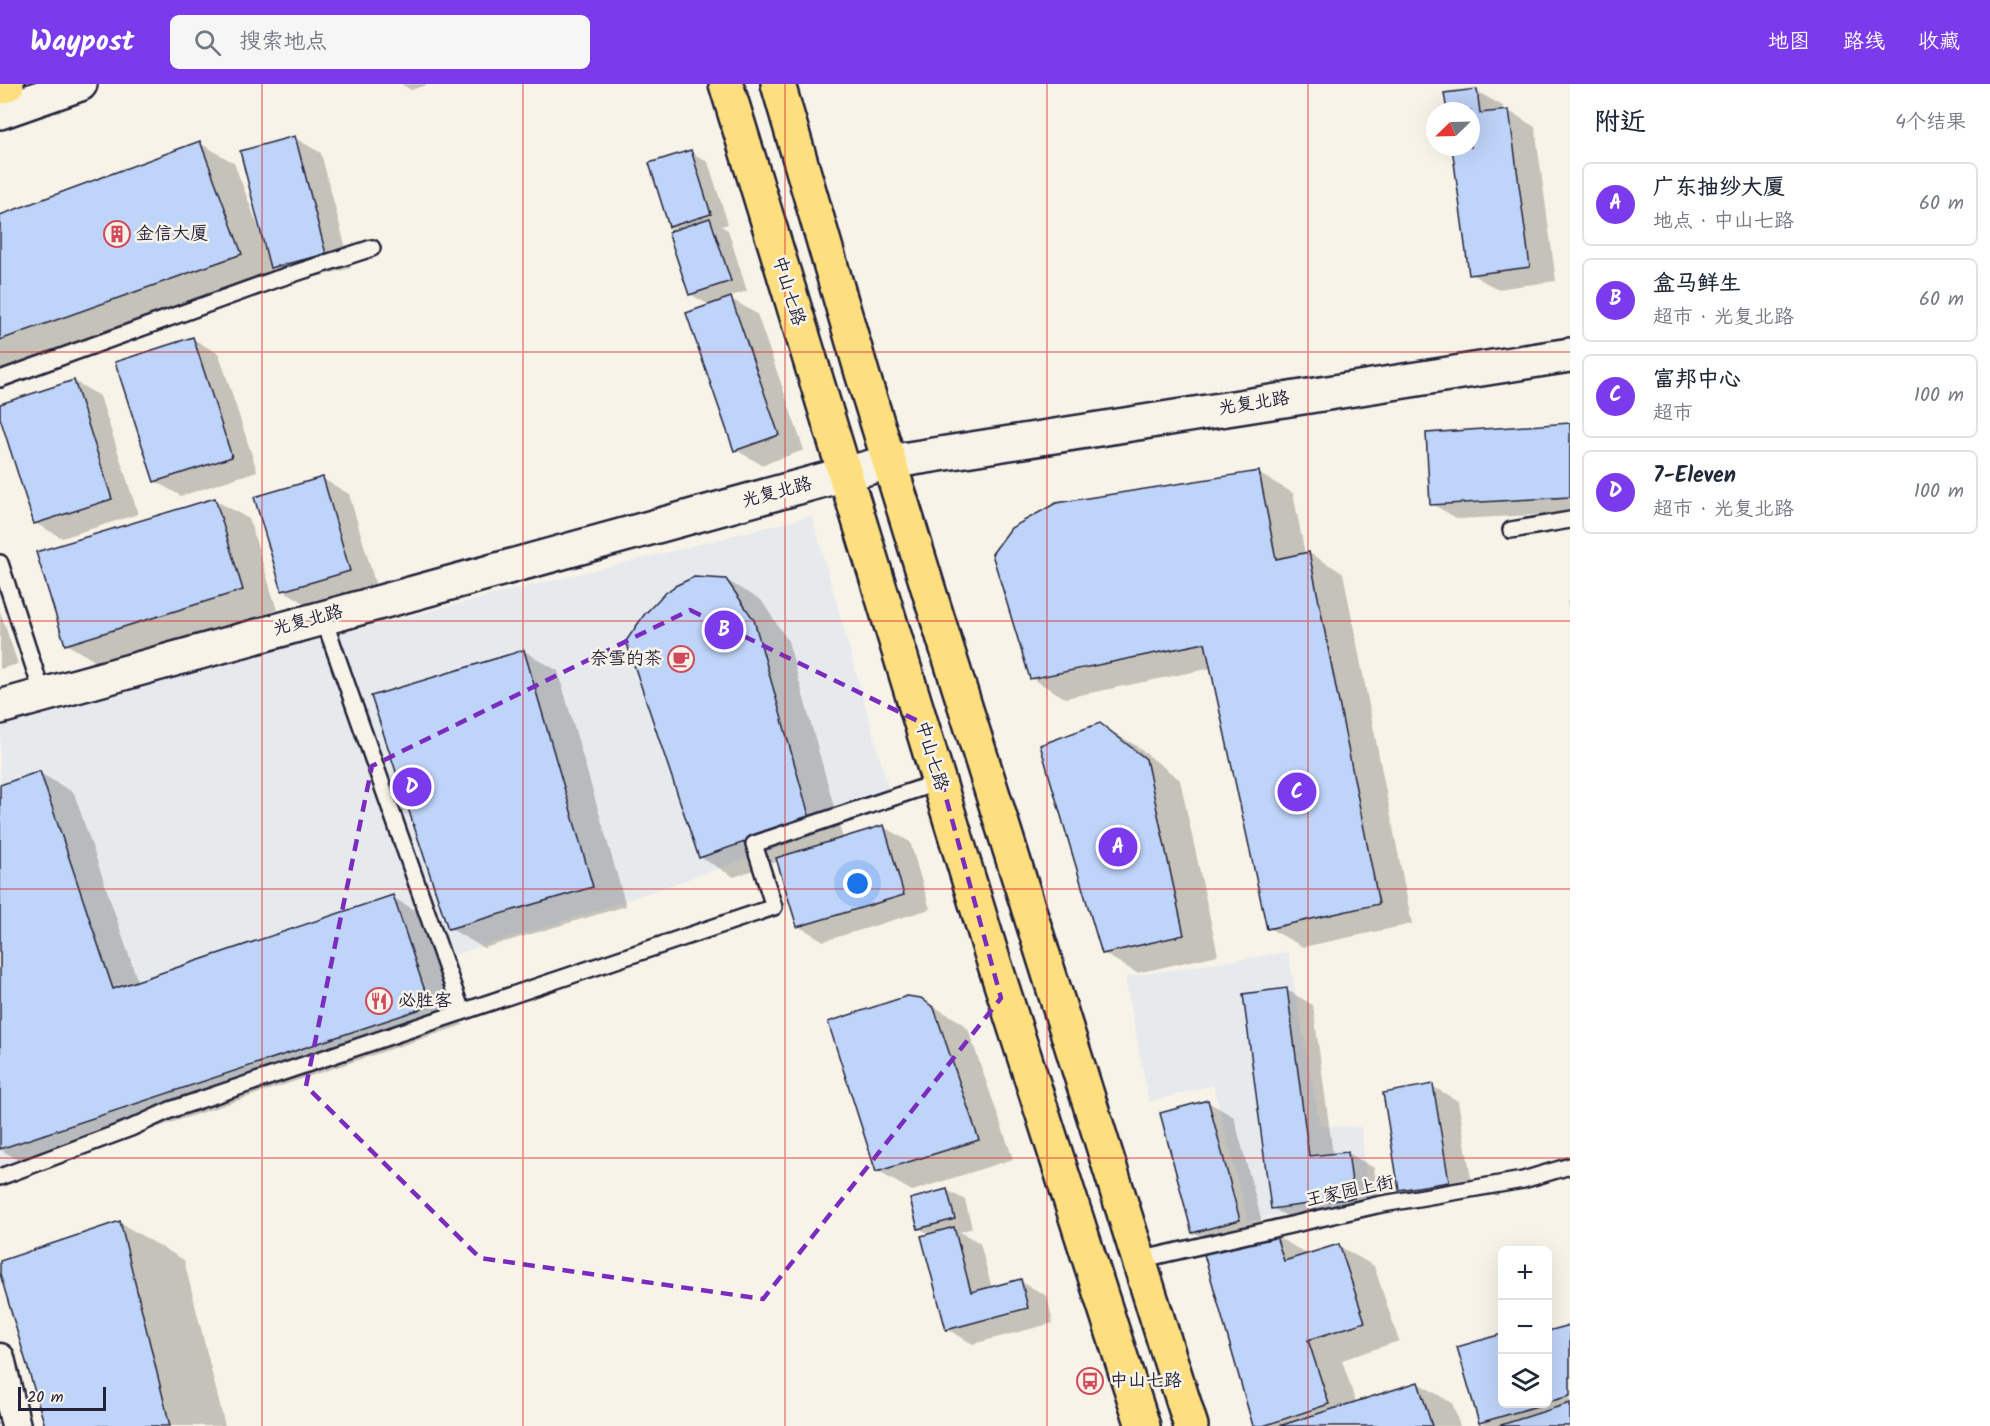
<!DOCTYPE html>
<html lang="zh">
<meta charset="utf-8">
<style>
:root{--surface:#fff;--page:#f6f6f7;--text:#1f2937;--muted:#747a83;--line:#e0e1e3;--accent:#7c3aed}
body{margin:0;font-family:Kalam,"LXGW WenKai TC",sans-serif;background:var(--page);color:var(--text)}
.controls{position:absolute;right:18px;bottom:18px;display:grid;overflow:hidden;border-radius:9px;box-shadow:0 6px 24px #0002}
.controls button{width:54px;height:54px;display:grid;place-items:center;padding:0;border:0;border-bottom:2px solid var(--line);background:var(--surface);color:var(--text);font:30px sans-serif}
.compass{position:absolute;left:1426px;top:18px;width:54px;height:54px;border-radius:50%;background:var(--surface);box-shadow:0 6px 24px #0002;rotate:247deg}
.scale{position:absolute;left:18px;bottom:15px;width:88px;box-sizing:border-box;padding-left:6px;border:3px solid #22223b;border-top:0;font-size:16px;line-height:21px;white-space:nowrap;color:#22223b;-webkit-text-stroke:4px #f7f3e8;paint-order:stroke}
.you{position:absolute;left:858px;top:800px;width:21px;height:21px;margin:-15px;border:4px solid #fff;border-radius:50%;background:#1a73e8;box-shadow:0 0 0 9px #1a73e833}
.badge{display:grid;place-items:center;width:39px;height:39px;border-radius:50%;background:var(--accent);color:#fff;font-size:20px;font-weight:700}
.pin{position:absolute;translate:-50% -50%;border:3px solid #fff;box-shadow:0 2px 6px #0006}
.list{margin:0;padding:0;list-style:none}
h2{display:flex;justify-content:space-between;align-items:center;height:78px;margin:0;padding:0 24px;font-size:26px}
h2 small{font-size:20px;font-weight:400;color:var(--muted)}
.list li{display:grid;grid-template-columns:39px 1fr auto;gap:18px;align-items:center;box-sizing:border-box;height:84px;margin:0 12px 12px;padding:0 12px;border:2px solid var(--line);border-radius:9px}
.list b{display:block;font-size:22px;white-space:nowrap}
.list p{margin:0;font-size:20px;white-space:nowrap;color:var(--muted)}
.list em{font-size:20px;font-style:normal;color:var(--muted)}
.icon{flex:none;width:33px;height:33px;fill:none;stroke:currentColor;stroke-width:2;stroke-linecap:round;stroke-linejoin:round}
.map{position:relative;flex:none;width:1570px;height:1342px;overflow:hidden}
header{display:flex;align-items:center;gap:36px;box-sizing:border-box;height:84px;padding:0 30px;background:var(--accent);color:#fff}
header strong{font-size:28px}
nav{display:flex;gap:33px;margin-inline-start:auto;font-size:21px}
.search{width:420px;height:54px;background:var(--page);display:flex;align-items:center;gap:15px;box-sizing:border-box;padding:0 21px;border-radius:9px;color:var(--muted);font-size:22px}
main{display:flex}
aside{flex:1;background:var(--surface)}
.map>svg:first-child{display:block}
.built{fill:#e6eaed}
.shadow{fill:#0003}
.building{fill:#bfd4f9;stroke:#22223b;stroke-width:1.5}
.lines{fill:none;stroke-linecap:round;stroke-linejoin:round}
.service-casing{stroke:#22223b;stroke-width:20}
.minor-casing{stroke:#22223b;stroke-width:33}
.tertiary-casing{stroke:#22223b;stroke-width:38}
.secondary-casing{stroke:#22223b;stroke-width:38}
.primary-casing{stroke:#22223b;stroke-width:38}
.service{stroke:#f7f3e8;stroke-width:15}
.minor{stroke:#f7f3e8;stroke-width:28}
.tertiary{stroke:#f7f3e8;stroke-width:33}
.secondary{stroke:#f7f3e8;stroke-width:33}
.primary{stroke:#fedf80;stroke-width:33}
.marked{fill:none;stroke:#7b2cbf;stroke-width:4.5;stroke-dasharray:12 8;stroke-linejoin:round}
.grid{fill:none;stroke:#d62828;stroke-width:1.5;stroke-opacity:0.55}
.labels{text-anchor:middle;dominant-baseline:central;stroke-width:5;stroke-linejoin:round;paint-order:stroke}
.poi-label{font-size:18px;fill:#22223b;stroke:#f7f3e8;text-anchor:start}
.street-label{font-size:18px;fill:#22223b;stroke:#f7f3e8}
</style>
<header>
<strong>Waypost</strong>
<div class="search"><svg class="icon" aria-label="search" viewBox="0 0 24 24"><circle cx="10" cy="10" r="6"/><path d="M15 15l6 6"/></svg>搜索地点</div>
<nav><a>地图</a><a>路线</a><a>收藏</a></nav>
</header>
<main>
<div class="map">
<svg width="1570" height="1342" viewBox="0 0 1570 1342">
<rect width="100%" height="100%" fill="#f7f3e8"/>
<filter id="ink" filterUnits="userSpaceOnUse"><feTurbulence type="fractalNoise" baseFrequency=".0167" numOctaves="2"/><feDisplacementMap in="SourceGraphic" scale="12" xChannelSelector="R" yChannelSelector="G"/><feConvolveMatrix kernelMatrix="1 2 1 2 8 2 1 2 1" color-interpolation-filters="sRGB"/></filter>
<g filter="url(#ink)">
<g class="built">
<path d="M 812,432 L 894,724 L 598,826 L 441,875 L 456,927 L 174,1019 L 0,1086 L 0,637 L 32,626 Z"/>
<path d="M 1288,868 L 1320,1042 L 1361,1043 L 1369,1115 L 1248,1137 L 1213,1001 L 1149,1018 L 1125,893 Z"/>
</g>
<g class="shadow">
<path d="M 401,0 L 429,0 L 411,6 Z"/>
<path d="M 1476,7 L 1503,22 L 1503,28 L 1509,27 L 1535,43 L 1556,197 L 1497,205 L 1471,190 L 1453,63 L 1471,63 L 1471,27 L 1448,27 Z"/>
<path d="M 295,54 L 321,69 L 351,184 L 298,198 L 273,184 L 275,189 L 0,288 L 0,132 L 200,59 L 234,79 L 261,150 L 263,149 Z"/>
<path d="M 691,68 L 708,78 L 728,140 L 721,142 L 728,146 L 747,207 L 728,213 L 757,230 L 804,366 L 762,381 L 736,366 L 711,222 L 690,210 L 678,146 L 671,142 Z"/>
<path d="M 193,255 L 219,270 L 257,387 L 181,412 L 155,397 Z"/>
<path d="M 74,297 L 100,312 L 138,430 L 62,454 L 35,439 L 0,329 L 0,321 Z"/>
<path d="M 1570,341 L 1570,429 L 1458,435 L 1432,420 Z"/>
<path d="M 1258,389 L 1293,409 L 1305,470 L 1309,469 L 1343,489 L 1412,840 L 1303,863 L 1269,844 L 1212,584 L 1065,614 L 1031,594 Z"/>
<path d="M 323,395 L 349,410 L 376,502 L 309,522 L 283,506 Z"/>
<path d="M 215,416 L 249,435 L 277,526 L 100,580 L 66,560 Z"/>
<path d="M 726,496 L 761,516 L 788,557 L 843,755 L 884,743 L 910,758 L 930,825 L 824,857 L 798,842 L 779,777 L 734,793 L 700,773 Z"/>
<path d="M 1570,517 L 1570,531 L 1567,518 Z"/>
<path d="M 0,527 L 18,580 L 0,585 Z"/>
<path d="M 524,567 L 558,587 L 626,822 L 484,864 L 449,844 Z"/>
<path d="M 1100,641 L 1135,661 L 1180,696 L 1218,871 L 1137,889 L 1103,869 Z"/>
<path d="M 40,689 L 74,709 L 138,898 L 392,813 L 427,833 L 463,941 L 33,1085 L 0,1065 L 0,702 Z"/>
<path d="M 1287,906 L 1313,921 L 1333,1071 L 1348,1069 L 1374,1084 L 1380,1128 L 1299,1139 L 1272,1124 Z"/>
<path d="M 924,917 L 959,937 L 968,945 L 1013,1075 L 912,1107 L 877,1087 Z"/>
<path d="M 1432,1002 L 1458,1017 L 1474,1112 L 1427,1120 L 1401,1105 Z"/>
<path d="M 1208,1018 L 1234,1033 L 1266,1153 L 1274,1151 L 1309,1171 L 1339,1162 L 1374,1182 L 1399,1257 L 1342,1276 L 1356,1319 L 1418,1299 L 1452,1319 L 1460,1342 L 1254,1342 L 1261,1155 L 1220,1163 L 1193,1148 Z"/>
<path d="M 947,1106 L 965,1116 L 972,1144 L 960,1148 L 980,1159 L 992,1205 L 1020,1197 L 1047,1212 L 1053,1239 L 973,1260 L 947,1245 L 931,1151 L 919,1144 Z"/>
<path d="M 120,1139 L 184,1176 L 225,1342 L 47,1342 L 0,1185 L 0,1178 Z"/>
<path d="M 1570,1242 L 1570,1342 L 1488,1342 L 1480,1338 L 1459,1264 L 1502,1252 L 1502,1320 L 1548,1320 L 1548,1249 Z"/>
</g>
<g class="building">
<path d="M 1477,5 L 1480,29 L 1509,26 L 1530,183 L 1469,191 L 1452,63 L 1471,63 L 1471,27 L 1447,27 L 1444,9 Z"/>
<path d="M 295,52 L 326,170 L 270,184 L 240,67 Z"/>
<path d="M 200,57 L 242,170 L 0,256 L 0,131 Z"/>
<path d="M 691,66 L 711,130 L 669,143 L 649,79 Z"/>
<path d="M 710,134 L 731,197 L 689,211 L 668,148 Z"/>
<path d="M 731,213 L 779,351 L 734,367 L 686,229 Z"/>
<path d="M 193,253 L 232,373 L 154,398 L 115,278 Z"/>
<path d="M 74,296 L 112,415 L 34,440 L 0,334 L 0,320 Z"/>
<path d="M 1570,339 L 1570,413 L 1430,421 L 1426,349 Z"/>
<path d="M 1259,387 L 1276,475 L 1309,468 L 1379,820 L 1267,845 L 1205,559 L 1030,595 L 992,470 L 1011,444 L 1056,419 Z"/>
<path d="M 323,393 L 350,487 L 282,507 L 254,413 Z"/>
<path d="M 215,414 L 243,506 L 65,561 L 36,468 Z"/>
<path d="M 694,493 L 726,495 L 754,536 L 810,735 L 699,774 L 626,557 L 644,531 L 663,511 L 675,502 Z"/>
<path d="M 524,566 L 593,803 L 448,845 L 371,612 Z"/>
<path d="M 1100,639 L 1146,675 L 1184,851 L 1102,870 L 1040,661 Z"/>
<path d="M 40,687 L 113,905 L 393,811 L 430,922 L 0,1065 L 0,701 Z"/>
<path d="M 884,741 L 904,811 L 797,843 L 776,774 Z"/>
<path d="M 1287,904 L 1309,1072 L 1348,1068 L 1354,1114 L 1271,1125 L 1243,910 Z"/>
<path d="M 907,912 L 921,914 L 934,924 L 979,1056 L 876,1088 L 828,938 Z"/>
<path d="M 1433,1000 L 1449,1098 L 1399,1106 L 1383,1009 Z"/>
<path d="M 1208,1016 L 1240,1136 L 1192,1149 L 1160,1029 Z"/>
<path d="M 947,1105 L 955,1135 L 918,1145 L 910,1115 Z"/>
<path d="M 120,1137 L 170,1342 L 45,1342 L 0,1190 L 0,1177 Z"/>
<path d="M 954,1143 L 971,1208 L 1021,1195 L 1028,1224 L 946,1246 L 921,1152 Z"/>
<path d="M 1275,1149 L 1284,1177 L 1339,1160 L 1365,1238 L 1308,1256 L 1329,1320 L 1263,1342 L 1253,1342 L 1204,1170 Z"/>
<path d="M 1570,1241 L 1570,1312 L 1548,1318 L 1548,1247 Z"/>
<path d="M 1502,1250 L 1502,1320 L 1544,1320 L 1479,1339 L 1457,1263 Z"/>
<path d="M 1418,1298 L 1432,1342 L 1279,1342 Z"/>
<path d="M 1570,1319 L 1570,1342 L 1498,1342 Z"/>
</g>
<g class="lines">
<defs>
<g id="service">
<path d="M 0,295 L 274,196 L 372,164"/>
<path d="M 1511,446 L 1570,436"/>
<path d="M 0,479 L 43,611"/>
<path d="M 323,533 L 462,928"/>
<path d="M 0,1093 L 131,1044 L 170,1026 L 774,823 L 754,760 L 939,698"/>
<path d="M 1139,1176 L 1377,1121 L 1523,1096 L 1570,1082"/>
</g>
<path id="minor" d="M 0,1274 L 16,1342"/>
<path id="tertiary" d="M 0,623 L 889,378 L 1570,271"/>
<path id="secondary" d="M 0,28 L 80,0"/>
<g id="primary">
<path d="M 726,0 L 992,872 L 1143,1342"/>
<path d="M 778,0 L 862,289 L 932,517 L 1191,1342"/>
<path d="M 0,3 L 7,0"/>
</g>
</defs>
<use href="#service" class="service-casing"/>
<use href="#minor" class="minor-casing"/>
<use href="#tertiary" class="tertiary-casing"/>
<use href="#secondary" class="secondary-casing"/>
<use href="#primary" class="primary-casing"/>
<use href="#service" class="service"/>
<use href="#minor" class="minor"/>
<use href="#tertiary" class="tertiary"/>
<use href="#secondary" class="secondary"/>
<use href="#primary" class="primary"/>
</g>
</g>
<path class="marked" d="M 690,526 L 926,641 L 1001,914 L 763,1215 L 480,1174 L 306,1002 L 372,682 Z"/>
<path class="grid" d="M 262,0 L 262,1342M 523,0 L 523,1342M 785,0 L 785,1342M 1047,0 L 1047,1342M 1308,0 L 1308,1342M 0,268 L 1570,268M 0,537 L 1570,537M 0,805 L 1570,805M 0,1074 L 1570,1074"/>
<defs>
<symbol id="building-ring" viewBox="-11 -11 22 22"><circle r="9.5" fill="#f7f3e8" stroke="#d1495b" stroke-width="1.5"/><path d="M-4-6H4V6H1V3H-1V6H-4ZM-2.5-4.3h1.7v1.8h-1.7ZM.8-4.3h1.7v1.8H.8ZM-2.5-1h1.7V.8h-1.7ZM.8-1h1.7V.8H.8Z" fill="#d1495b"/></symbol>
<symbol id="cafe-ring" viewBox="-11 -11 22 22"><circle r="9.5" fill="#f7f3e8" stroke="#d1495b" stroke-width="1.5"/><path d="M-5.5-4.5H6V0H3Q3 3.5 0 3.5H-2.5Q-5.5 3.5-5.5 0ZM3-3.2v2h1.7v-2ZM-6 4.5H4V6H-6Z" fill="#d1495b"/></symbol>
<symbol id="restaurant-ring" viewBox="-11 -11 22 22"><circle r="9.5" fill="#f7f3e8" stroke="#d1495b" stroke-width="1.5"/><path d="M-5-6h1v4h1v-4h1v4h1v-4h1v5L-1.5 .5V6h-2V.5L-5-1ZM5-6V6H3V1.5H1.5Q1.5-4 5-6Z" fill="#d1495b"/></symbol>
<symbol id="bus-ring" viewBox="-11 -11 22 22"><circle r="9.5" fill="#f7f3e8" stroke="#d1495b" stroke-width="1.5"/><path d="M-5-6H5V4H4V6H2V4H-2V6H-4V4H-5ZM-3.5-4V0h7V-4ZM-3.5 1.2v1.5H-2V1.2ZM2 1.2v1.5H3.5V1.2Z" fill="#d1495b"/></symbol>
</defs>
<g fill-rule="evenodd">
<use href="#building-ring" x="102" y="135" width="30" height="30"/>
<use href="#cafe-ring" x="666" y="560" width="30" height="30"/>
<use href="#restaurant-ring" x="364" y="902" width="30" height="30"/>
<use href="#bus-ring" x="1075" y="1282" width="30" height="30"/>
</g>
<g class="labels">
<g class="poi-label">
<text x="136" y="150">金信大厦</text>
<text x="662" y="575" text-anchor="end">奈雪的茶</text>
<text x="398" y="917">必胜客</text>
<text x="1110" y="1297">中山七路</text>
</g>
<g class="street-label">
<text transform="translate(788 207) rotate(73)">中山七路</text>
<text transform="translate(1254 320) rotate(-9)">光复北路</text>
<text transform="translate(777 409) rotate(-15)">光复北路</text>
<text transform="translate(308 537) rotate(-15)">光复北路</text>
<text transform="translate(931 672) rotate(73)">中山七路</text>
<text transform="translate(1350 1108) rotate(-12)">王家园上街</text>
</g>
</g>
</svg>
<div class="controls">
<button>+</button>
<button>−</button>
<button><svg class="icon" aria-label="layers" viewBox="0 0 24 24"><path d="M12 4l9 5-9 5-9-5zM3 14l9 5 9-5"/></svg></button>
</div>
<svg class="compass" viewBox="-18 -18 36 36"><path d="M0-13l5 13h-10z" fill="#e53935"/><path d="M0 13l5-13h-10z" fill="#747a83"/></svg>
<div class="scale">20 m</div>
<div class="you"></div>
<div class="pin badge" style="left:1118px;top:763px">A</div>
<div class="pin badge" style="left:724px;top:546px">B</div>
<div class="pin badge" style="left:1297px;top:708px">C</div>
<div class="pin badge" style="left:412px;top:703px">D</div>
</div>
<aside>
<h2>附近<small>4个结果</small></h2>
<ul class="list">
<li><span class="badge">A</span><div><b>广东抽纱大厦</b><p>地点 · 中山七路</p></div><em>60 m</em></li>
<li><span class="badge">B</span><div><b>盒马鲜生</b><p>超市 · 光复北路</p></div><em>60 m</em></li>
<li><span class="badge">C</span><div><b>富邦中心</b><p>超市</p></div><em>100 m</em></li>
<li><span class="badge">D</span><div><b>7-Eleven</b><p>超市 · 光复北路</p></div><em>100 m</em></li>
</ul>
</aside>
</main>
